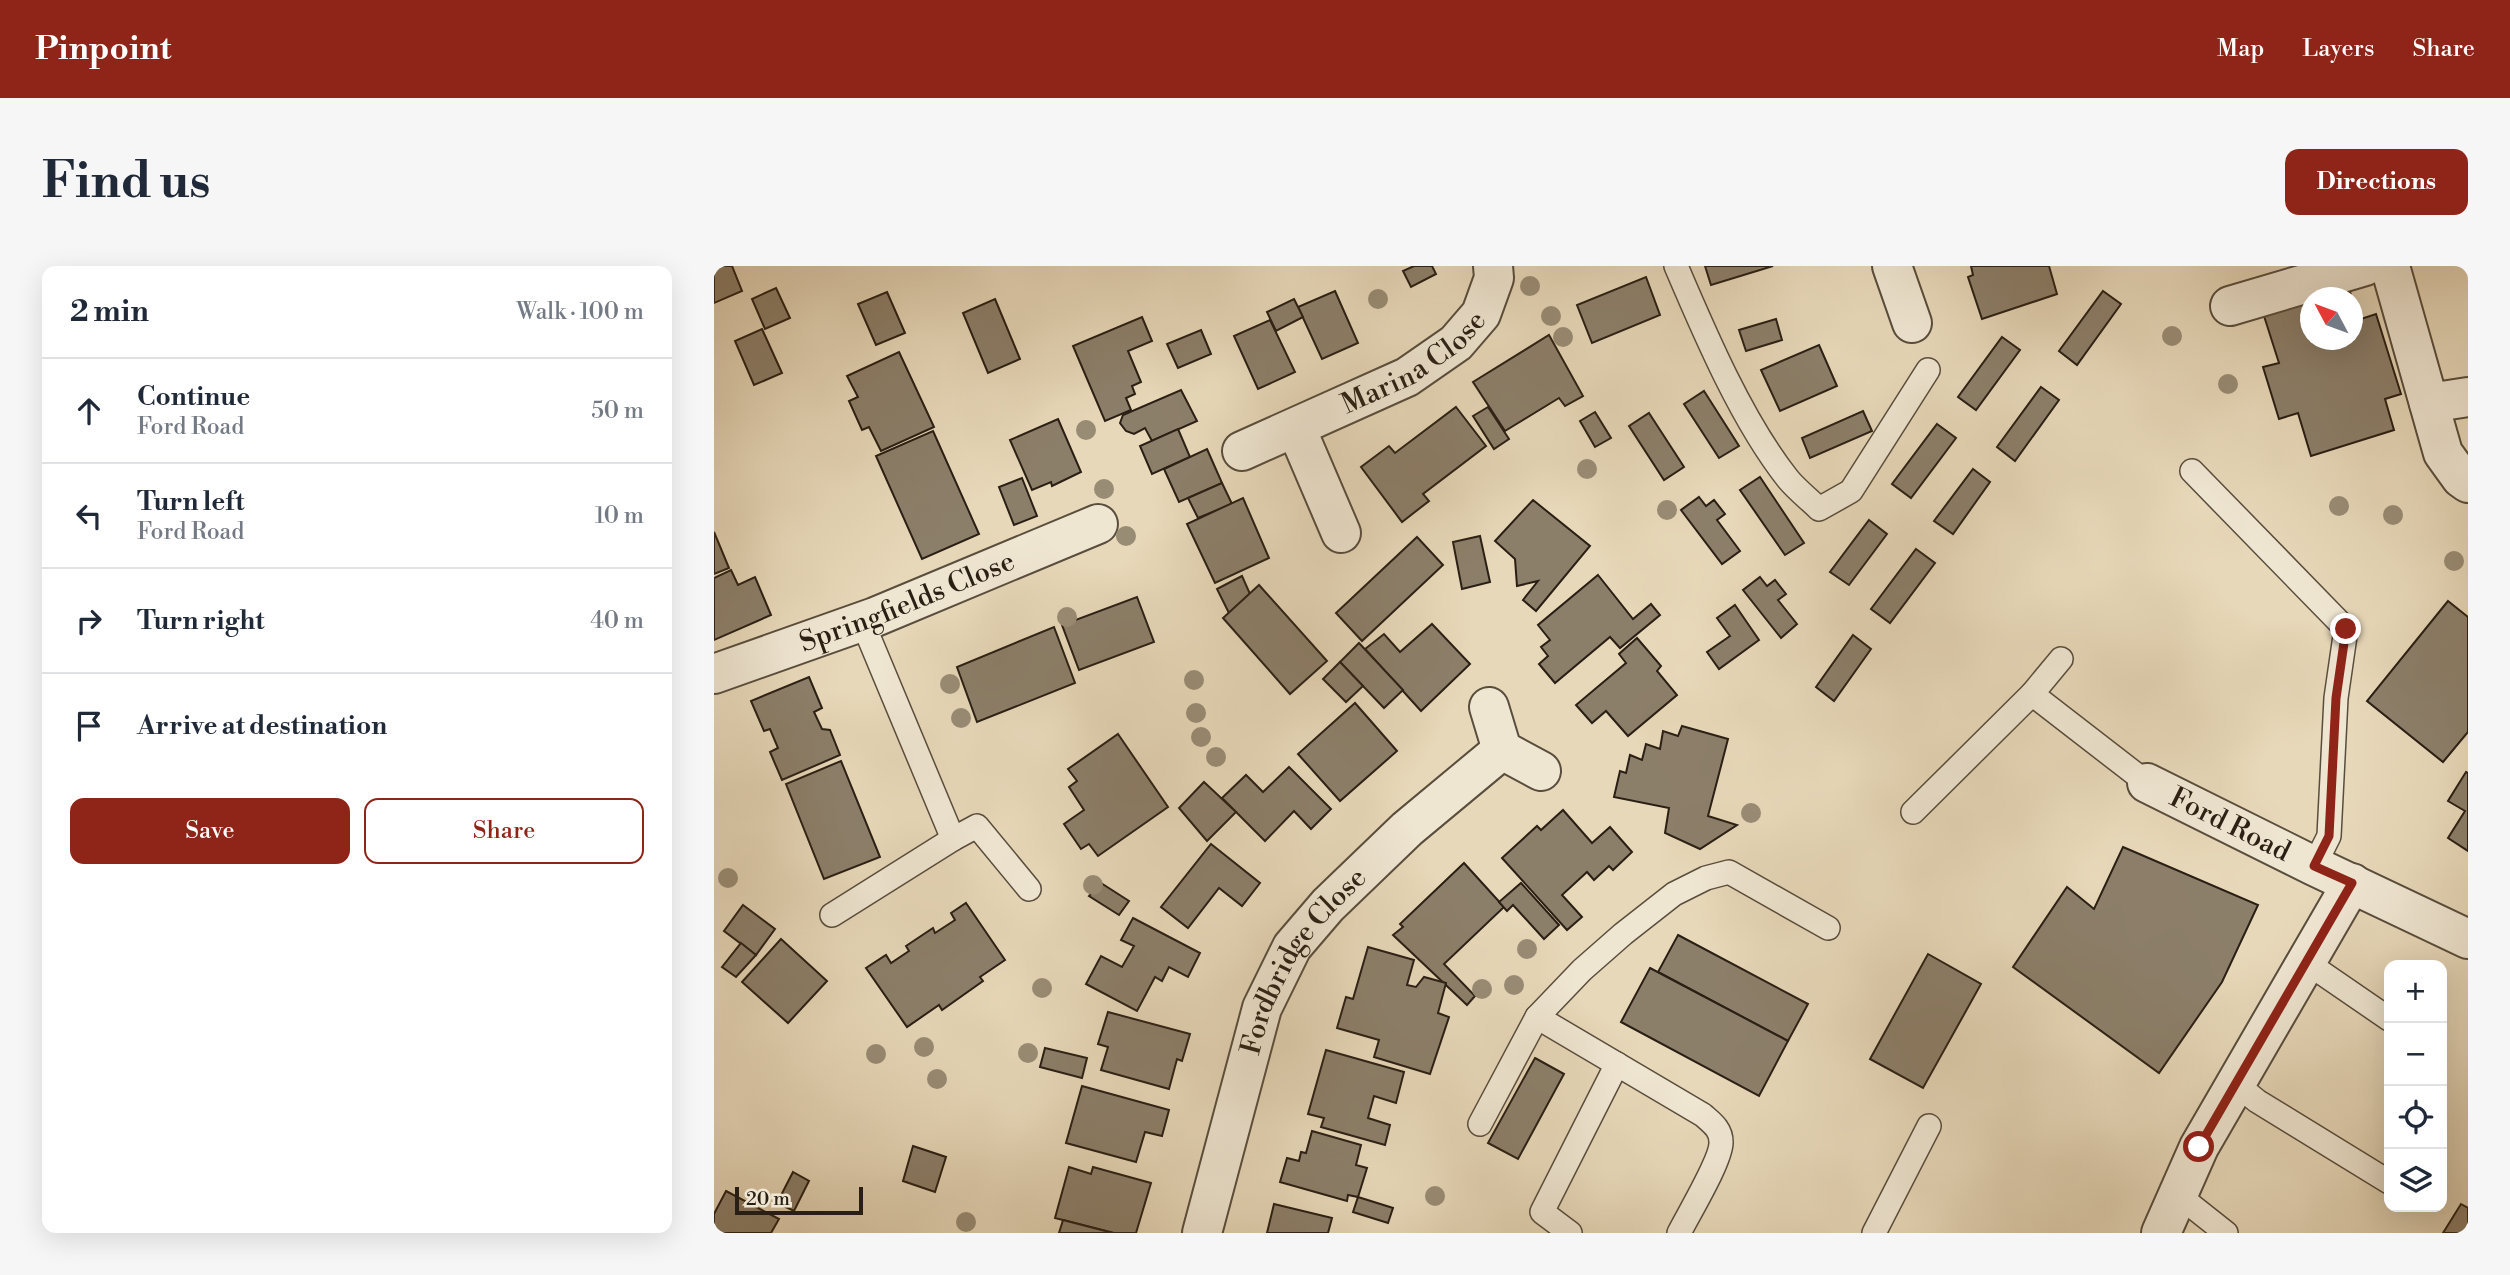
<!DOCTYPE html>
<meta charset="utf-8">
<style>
:root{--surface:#fff;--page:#f6f6f7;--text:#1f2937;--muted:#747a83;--line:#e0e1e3;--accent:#8f2418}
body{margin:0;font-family:"Libre Bodoni",serif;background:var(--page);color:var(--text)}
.controls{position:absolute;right:21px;bottom:21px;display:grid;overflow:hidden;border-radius:14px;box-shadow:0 7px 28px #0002}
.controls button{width:63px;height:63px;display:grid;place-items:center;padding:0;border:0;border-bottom:2px solid var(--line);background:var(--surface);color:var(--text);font:35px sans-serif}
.compass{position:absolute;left:1586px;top:21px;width:63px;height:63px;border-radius:50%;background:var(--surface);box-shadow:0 7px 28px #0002;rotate:311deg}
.scale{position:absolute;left:21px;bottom:18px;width:128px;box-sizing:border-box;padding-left:7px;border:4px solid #2a1f14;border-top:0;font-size:19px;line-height:24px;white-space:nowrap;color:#2a1f14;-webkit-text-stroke:5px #efe6d2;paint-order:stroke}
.stop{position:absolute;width:21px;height:21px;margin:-16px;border:5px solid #8f2418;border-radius:50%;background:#fff}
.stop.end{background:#8f2418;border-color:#fff;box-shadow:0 2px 7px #0008}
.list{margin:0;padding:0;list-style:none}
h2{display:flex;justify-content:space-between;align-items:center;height:91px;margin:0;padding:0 28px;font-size:30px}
h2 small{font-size:23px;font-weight:400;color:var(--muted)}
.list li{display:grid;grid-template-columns:46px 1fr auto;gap:21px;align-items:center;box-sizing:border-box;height:105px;padding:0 28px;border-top:2px solid var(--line)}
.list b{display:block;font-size:26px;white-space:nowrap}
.list p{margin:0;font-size:23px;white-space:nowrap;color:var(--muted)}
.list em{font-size:23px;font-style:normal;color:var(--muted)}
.actions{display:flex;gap:14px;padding:21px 28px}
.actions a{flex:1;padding:16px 0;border:2px solid var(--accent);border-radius:14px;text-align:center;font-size:24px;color:var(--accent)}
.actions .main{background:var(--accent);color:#fff}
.icon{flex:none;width:38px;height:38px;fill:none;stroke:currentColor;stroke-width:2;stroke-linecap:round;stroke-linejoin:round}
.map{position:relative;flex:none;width:1754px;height:967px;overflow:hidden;border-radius:14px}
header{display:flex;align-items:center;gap:42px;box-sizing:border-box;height:98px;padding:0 35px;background:var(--accent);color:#fff}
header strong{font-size:33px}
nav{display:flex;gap:38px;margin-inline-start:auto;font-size:24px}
.intro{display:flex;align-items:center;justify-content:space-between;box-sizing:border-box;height:168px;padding:0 42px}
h1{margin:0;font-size:49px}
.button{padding:18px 32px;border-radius:14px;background:var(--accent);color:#fff;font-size:24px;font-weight:700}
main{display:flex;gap:42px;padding:0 42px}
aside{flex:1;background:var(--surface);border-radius:14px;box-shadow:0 7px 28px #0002}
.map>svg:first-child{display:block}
.building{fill:#8c7f6a;stroke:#2a1f14;stroke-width:2}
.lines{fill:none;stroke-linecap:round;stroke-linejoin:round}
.lane-casing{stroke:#594d3d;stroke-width:26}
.street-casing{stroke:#594d3d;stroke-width:42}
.lane{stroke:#efe6d2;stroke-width:23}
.street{stroke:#efe6d2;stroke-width:38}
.tree{fill:#998c75}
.route{stroke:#8f2418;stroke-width:9}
.labels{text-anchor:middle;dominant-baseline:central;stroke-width:5;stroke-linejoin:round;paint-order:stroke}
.street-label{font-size:28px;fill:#2a1f14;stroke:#efe6d2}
</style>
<header>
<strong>Pinpoint</strong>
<nav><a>Map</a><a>Layers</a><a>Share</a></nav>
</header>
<div class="intro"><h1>Find us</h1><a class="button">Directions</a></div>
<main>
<aside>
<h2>2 min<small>Walk · 100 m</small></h2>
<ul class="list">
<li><svg class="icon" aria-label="ahead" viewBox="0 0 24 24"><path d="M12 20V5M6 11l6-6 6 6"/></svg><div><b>Continue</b><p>Ford Road</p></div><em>50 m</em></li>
<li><svg class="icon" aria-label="left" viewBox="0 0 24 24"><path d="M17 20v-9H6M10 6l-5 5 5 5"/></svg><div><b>Turn left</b><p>Ford Road</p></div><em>10 m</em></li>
<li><svg class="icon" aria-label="right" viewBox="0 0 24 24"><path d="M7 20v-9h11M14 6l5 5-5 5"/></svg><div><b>Turn right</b></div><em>40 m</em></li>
<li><svg class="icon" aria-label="arrive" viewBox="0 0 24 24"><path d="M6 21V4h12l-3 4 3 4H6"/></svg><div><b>Arrive at destination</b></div></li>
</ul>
<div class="actions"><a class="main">Save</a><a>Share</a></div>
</aside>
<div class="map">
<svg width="1754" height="967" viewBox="0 0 1754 967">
<rect width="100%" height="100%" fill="#e7d8b9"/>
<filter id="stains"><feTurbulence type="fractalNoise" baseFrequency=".00286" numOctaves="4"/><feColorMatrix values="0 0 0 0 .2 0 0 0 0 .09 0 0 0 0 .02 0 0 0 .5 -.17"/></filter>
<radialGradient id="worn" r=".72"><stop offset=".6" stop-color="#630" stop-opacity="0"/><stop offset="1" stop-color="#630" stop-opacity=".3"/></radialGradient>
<g class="building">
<path d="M 0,0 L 18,0 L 28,25 L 0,37 Z"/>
<path d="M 700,0 L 718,0 L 722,8 L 697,21 L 689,5 Z"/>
<path d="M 991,0 L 1059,0 L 997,19 Z"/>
<path d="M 1257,0 L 1335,0 L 1343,28 L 1268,53 L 1254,11 L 1259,9 Z"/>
<path d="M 932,11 L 946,49 L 878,77 L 863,39 Z"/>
<path d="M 62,22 L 76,52 L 51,63 L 38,33 Z"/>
<path d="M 1635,23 L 1638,32 L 1609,32 Z"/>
<path d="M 621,25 L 644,77 L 608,93 L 584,41 Z"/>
<path d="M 1389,25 L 1407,38 L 1363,99 L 1345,85 Z"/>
<path d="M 173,26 L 191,67 L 162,79 L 144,38 Z"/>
<path d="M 281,33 L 306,93 L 274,107 L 249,47 Z"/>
<path d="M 580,33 L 589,51 L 562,65 L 553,46 Z"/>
<path d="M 1638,34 L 1644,54 L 1662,48 L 1687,128 L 1671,133 L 1680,164 L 1597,190 L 1584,147 L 1565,153 L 1549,101 L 1565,97 L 1550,50 L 1596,35 L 1596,74 L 1638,74 Z"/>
<path d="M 428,51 L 438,75 L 414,85 L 427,116 L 418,120 L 421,128 L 412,132 L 417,144 L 391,155 L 359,80 Z"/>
<path d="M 1062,53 L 1068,74 L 1032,85 L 1025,64 Z"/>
<path d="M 556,54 L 581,106 L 544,123 L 520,70 Z"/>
<path d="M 48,63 L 68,107 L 40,119 L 21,75 Z"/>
<path d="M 487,64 L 497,88 L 464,102 L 453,78 Z"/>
<path d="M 835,69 L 869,130 L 851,140 L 845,132 L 791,165 L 759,116 Z"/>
<path d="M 1288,71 L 1306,84 L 1262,144 L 1244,131 Z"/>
<path d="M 1105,79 L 1123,120 L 1066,145 L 1047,104 Z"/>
<path d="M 185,86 L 220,161 L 167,185 L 155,161 L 148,164 L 135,135 L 144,131 L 133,110 Z"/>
<path d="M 1327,121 L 1345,134 L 1301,195 L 1283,181 Z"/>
<path d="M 467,124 L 483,155 L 438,175 L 431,162 L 420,168 L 412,165 L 406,157 L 409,149 Z"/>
<path d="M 990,125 L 1025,180 L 1005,192 L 970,138 Z"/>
<path d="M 742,141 L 772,180 L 709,228 L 715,235 L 688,256 L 647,201 L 675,180 L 681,187 Z"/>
<path d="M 774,141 L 795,173 L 780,183 L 759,150 Z"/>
<path d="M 1149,145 L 1158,165 L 1096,192 L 1088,172 Z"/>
<path d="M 881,146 L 897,172 L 881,181 L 866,155 Z"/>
<path d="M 935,147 L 970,201 L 950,214 L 915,160 Z"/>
<path d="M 344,153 L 367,206 L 338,220 L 337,216 L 318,224 L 296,174 Z"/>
<path d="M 1223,158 L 1242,172 L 1197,232 L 1178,218 Z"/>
<path d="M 464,163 L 476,191 L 438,208 L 426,180 Z"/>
<path d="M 219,165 L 265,268 L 208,293 L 162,190 Z"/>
<path d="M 493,183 L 508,217 L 465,236 L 450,203 Z"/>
<path d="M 1259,203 L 1276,216 L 1239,268 L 1220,255 Z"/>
<path d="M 1046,211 L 1090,277 L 1071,289 L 1026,224 Z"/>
<path d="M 308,212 L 323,250 L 300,259 L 285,221 Z"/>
<path d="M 508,217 L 518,238 L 484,252 L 474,232 Z"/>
<path d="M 985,231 L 992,240 L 1000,234 L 1011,248 L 1003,254 L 1026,285 L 1008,298 L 967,244 Z"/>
<path d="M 529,232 L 555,292 L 501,317 L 473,258 Z"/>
<path d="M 819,234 L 876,280 L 822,345 L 809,334 L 824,315 L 803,320 L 801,293 L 781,275 Z"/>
<path d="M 1155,254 L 1173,268 L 1135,319 L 1116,306 Z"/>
<path d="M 0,266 L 15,302 L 0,308 Z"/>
<path d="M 766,270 L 776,316 L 748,323 L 739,276 Z"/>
<path d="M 703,271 L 729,299 L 648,375 L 622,347 Z"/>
<path d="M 1202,283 L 1221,297 L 1176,357 L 1157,343 Z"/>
<path d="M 17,304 L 24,319 L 41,311 L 57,349 L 0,374 L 0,312 Z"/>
<path d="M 884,309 L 919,353 L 937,338 L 946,349 L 906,382 L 896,371 L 841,417 L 825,398 L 834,390 L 827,381 L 836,374 L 824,359 Z"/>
<path d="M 528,310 L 536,328 L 515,347 L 503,323 Z"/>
<path d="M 1046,311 L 1053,320 L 1061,314 L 1072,328 L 1064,334 L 1083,358 L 1067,372 L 1029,324 Z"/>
<path d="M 545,319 L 613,395 L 576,428 L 509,352 Z"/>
<path d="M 423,331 L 440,376 L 365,404 L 348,359 Z"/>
<path d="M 1734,335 L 1754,351 L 1754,466 L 1729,496 L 1653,435 Z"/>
<path d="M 1021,339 L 1045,374 L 1005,403 L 993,386 L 1016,370 L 1003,352 Z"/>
<path d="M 718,358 L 756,398 L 707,445 L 651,383 L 670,368 L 686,386 Z"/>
<path d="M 340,361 L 361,417 L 263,456 L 243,401 Z"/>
<path d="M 1139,369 L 1157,383 L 1120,435 L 1102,421 Z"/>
<path d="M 923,372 L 947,400 L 943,405 L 963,429 L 914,470 L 892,445 L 878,457 L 862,439 L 912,397 L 905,388 Z"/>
<path d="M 645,377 L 689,424 L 670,442 L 626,396 Z"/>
<path d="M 626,396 L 649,420 L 632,436 L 609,413 Z"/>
<path d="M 95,411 L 108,442 L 100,446 L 108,463 L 116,464 L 126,489 L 68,514 L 56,486 L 64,482 L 56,463 L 50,465 L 37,435 Z"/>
<path d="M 641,437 L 683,485 L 626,535 L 584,488 Z"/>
<path d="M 968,460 L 1014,473 L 994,550 L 1023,559 L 986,583 L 951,567 L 955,542 L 900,531 L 906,505 L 912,507 L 916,489 L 928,494 L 932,478 L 946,483 L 949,465 L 964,470 Z"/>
<path d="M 404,468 L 454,541 L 384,590 L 375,578 L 367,583 L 350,558 L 370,544 L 355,521 L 363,515 L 354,503 Z"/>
<path d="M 127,495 L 166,591 L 110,613 L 72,518 Z"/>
<path d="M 575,501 L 617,543 L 597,563 L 580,545 L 551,575 L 508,532 L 532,509 L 549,526 Z"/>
<path d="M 1752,506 L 1754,507 L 1754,585 L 1734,572 L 1751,545 L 1734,535 Z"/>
<path d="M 490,516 L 522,546 L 493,575 L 465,542 Z"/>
<path d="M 849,544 L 878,577 L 896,561 L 918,586 L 899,604 L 895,600 L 880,614 L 873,606 L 848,629 L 868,651 L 853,664 L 788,592 L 823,560 L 827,564 Z"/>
<path d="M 497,578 L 546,617 L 528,640 L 505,622 L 474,662 L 447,641 Z"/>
<path d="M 1409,581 L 1544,639 L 1508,716 L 1445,807 L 1299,701 L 1353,621 L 1380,643 Z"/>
<path d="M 750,597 L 790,641 L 730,698 L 761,730 L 753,739 L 679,669 L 689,661 L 686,658 Z"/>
<path d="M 387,617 L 415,635 L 405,649 L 375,630 Z"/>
<path d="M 807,617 L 845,659 L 830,673 L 799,639 L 793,645 L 785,636 Z"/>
<path d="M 252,637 L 291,694 L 266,711 L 269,715 L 228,744 L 225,739 L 193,761 L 152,702 L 172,689 L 177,697 L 195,685 L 192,680 L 219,662 L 221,667 L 241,654 L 237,647 Z"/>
<path d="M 29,639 L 61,663 L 42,689 L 10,665 Z"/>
<path d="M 419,652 L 486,687 L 474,711 L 455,701 L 448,715 L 441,711 L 423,745 L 372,718 L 387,690 L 408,701 L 420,680 L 407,674 Z"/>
<path d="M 964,669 L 1094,738 L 1074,775 L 944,706 Z"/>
<path d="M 67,673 L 113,715 L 74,757 L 28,716 Z"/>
<path d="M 27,677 L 42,689 L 22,711 L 8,701 Z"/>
<path d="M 654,681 L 700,694 L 693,719 L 702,721 L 710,711 L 732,717 L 724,747 L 735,751 L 716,808 L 660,791 L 665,774 L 623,762 L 632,731 L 639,733 Z"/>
<path d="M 1214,688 L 1267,718 L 1209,822 L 1156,793 Z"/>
<path d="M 936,702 L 1074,775 L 1045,830 L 907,756 Z"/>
<path d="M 394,746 L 476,768 L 468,795 L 463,793 L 455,823 L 387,804 L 394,781 L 384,778 Z"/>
<path d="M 331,782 L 373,792 L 368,812 L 326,801 Z"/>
<path d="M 612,784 L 690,806 L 682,837 L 660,830 L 654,852 L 676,859 L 671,879 L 607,861 L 610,852 L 594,848 Z"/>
<path d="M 821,792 L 850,808 L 804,893 L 774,877 Z"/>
<path d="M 368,820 L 455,844 L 448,870 L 431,866 L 422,896 L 352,877 Z"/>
<path d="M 598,865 L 647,879 L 642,899 L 653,902 L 644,931 L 634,929 L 633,935 L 566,916 L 573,892 L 585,895 L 587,886 L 592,887 Z"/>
<path d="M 199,880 L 232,891 L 221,926 L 189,915 Z"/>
<path d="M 355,901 L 377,908 L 379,901 L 437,917 L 422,967 L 400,967 L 341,952 Z"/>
<path d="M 79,906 L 95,915 L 80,945 L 63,937 Z"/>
<path d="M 12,925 L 65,953 L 57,967 L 0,967 L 0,948 Z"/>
<path d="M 644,931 L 679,942 L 674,957 L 639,946 Z"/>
<path d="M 560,938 L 618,952 L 614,967 L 553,967 Z"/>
<path d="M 1747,938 L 1754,942 L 1754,967 L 1729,967 Z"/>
<path d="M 349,954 L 399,967 L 345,967 Z"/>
</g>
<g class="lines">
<defs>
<g id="lane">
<path d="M 962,0 C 991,68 1028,155 1074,213 C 1083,224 1095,233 1105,243 L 1137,225 L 1214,104"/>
<path d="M 1478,205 L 1632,363 L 1622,432 L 1615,570 L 1600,600"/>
<path d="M 148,355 L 239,573"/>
<path d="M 1347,393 L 1318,428 L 1433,517"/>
<path d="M 1199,546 L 1318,428"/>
<path d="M 118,649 L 239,573 L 263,560 L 315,623"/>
<path d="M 1592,696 L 1675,753"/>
<path d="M 823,751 L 989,849 C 998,857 1007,863 1007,876 C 1008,893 974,949 965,967"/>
<path d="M 1521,817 L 1543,835 L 1675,916"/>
<path d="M 766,858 L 823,751 L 868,704 L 909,668 L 960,628 L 992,612 L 1015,606 L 1114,662"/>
<path d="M 1464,929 L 1512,967"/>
<path d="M 856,967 L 828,946 L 903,798"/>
<path d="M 1160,967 L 1215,860"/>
</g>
<g id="street">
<path d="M 1178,0 L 1198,57"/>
<path d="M 1676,0 L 1729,187 L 1747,212 L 1754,217"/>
<path d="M 1516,40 L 1651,0"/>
<path d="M 1715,137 L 1754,131"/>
<path d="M 582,162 L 627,267"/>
<path id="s1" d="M 528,185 L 693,111 L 742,77 L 767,48 L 780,12 L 779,0"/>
<path id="s2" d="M 0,408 L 161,351 L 384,258"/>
<path d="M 775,441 L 788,484 L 827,505"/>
<path id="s3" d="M 1433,517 L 1600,600 L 1754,673"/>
<path id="s4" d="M 488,967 L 548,742 L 578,681 L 614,639 L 693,563 L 788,484"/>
<path d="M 1447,967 L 1485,881 L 1638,617"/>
</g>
</defs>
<use href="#lane" class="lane-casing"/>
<use href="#street" class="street-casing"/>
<use href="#lane" class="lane"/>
<use href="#street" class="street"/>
</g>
<g class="tree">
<circle cx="816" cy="20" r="10"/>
<circle cx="664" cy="33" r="10"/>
<circle cx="837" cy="50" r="10"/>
<circle cx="1458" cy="70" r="10"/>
<circle cx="849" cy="71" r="10"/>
<circle cx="1514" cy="118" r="10"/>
<circle cx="372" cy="164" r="10"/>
<circle cx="873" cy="203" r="10"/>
<circle cx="390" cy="223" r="10"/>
<circle cx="1625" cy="240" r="10"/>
<circle cx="953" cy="244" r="10"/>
<circle cx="1679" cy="249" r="10"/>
<circle cx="412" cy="270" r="10"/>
<circle cx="1740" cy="295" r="10"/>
<circle cx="353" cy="351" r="10"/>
<circle cx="480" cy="414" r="10"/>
<circle cx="236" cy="418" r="10"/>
<circle cx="482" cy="447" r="10"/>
<circle cx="247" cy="452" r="10"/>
<circle cx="487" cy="471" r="10"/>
<circle cx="502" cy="491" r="10"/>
<circle cx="1037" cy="547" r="10"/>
<circle cx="14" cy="612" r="10"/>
<circle cx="379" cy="619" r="10"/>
<circle cx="813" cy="683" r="10"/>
<circle cx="800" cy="719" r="10"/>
<circle cx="328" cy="722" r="10"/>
<circle cx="768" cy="723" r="10"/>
<circle cx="210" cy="781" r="10"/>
<circle cx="314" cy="787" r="10"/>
<circle cx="162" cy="788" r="10"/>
<circle cx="223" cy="813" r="10"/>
<circle cx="721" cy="930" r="10"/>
<circle cx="252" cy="956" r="10"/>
</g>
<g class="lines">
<path class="route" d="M 1485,881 L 1638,617 L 1600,600 L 1615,570 L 1622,432 L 1632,363"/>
</g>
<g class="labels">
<g class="street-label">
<text stroke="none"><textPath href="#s1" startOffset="194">Marina Close</textPath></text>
<text stroke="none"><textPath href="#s2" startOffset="206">Springfields Close</textPath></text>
<text stroke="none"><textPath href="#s3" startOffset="93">Ford Road</textPath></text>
<text stroke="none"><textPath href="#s4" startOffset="294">Fordbridge Close</textPath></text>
</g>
</g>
<rect width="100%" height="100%" filter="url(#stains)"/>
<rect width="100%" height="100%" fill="url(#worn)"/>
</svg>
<div class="controls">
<button>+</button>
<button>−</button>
<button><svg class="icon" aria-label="locate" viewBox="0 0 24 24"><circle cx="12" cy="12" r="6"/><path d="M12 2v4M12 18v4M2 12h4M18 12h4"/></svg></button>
<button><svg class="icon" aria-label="layers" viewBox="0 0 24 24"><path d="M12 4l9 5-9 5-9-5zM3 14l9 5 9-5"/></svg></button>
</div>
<svg class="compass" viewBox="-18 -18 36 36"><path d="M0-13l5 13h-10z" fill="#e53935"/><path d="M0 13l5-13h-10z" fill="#747a83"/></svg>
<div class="scale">20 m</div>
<div class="stop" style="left:1485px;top:881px"></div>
<div class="stop end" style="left:1632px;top:363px"></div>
</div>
</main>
